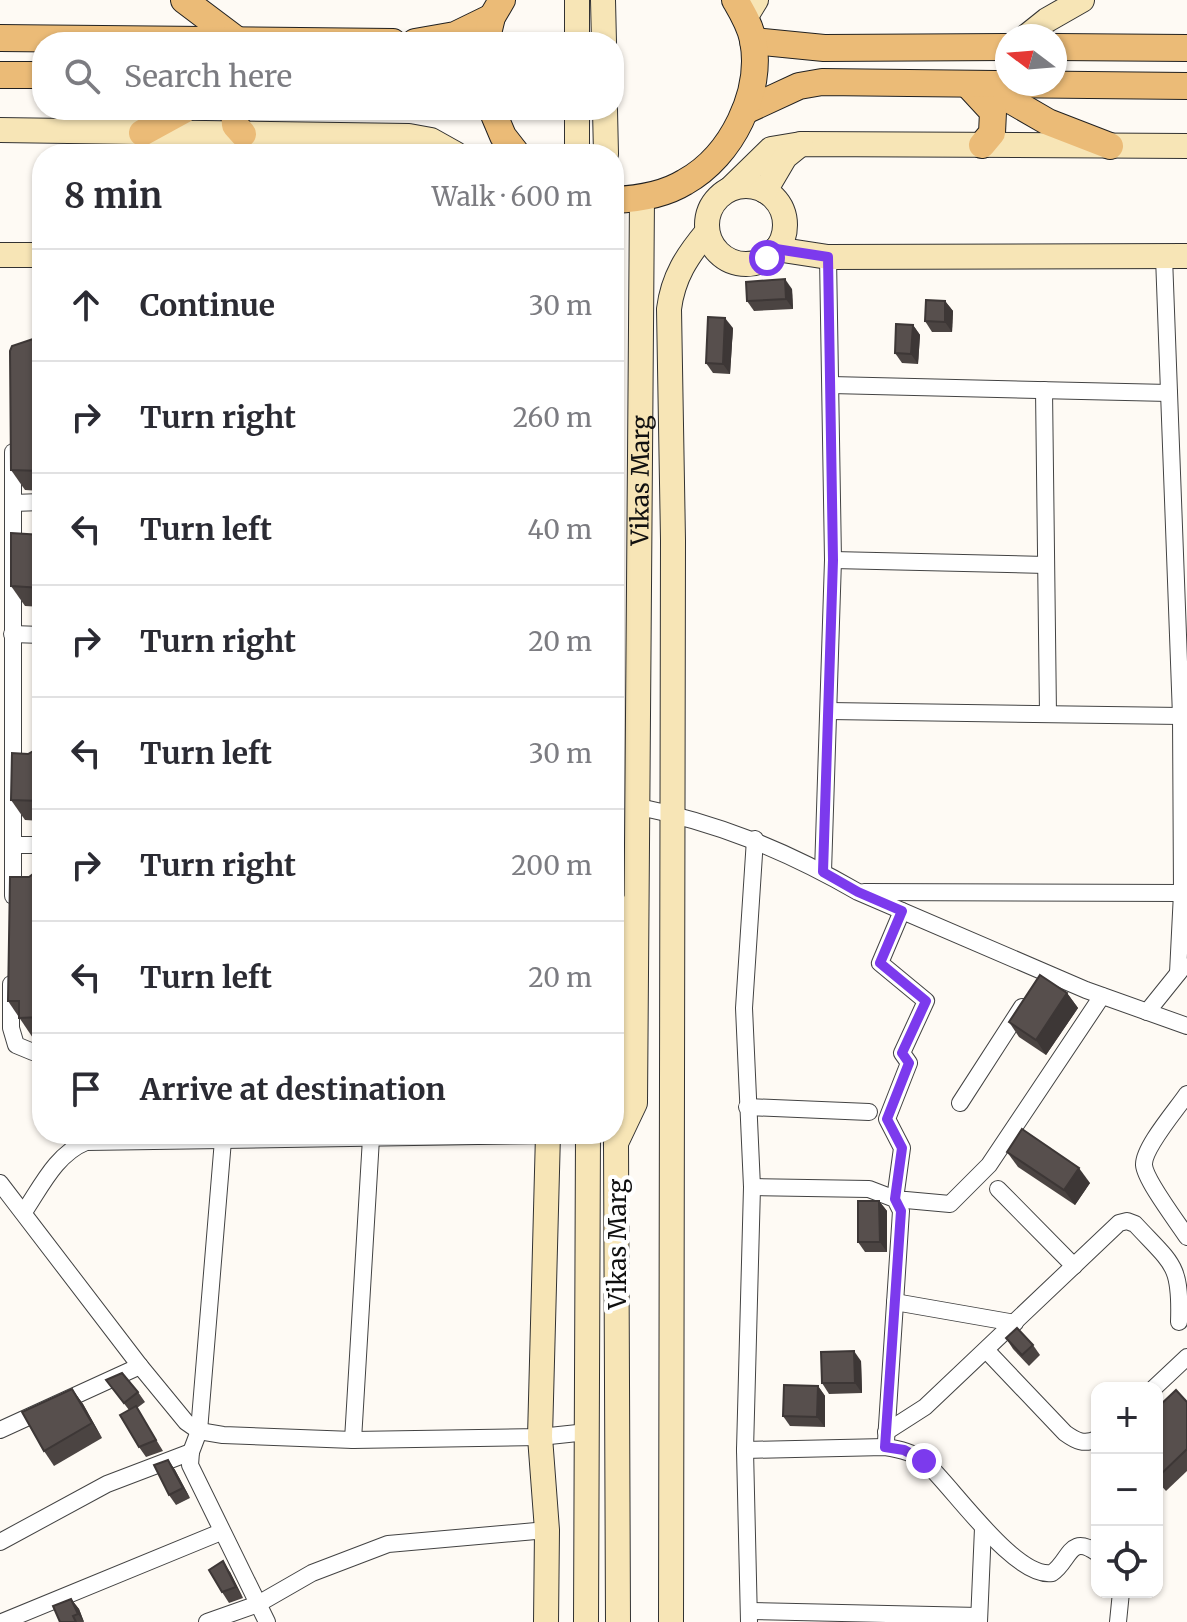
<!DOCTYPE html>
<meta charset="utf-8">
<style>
:root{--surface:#fff;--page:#f7f7f7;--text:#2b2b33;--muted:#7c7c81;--line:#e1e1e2}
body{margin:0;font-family:Merriweather,serif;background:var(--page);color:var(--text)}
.controls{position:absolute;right:24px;bottom:24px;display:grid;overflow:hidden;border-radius:16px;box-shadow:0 2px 6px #0004}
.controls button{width:72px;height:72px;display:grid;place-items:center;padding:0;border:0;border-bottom:2px solid var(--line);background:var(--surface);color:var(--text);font:40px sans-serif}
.compass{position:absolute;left:995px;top:24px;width:72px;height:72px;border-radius:50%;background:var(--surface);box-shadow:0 2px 6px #0004;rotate:286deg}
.stop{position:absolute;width:24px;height:24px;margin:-18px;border:6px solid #7c3aed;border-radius:50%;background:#fff}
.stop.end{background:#7c3aed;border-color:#fff;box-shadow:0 2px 8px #0008}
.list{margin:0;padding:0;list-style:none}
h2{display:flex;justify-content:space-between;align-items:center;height:104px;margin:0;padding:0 32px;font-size:34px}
h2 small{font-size:26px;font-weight:400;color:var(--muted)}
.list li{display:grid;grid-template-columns:52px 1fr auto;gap:24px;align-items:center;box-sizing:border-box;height:112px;padding:0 32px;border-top:2px solid var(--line)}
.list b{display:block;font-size:30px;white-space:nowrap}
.list em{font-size:26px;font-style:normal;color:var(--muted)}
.icon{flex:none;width:44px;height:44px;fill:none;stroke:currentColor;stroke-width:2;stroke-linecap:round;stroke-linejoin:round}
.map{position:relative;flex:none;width:1187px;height:1622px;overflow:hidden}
.search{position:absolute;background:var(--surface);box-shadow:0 2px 6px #0004;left:32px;top:32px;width:592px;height:88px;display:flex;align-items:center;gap:20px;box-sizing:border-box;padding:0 28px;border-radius:32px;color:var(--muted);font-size:30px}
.panel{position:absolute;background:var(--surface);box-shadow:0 2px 6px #0004;left:32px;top:144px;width:592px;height:1000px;border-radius:32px}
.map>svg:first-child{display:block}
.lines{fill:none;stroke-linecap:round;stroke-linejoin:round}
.street-casing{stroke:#434343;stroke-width:18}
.secondary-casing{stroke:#323232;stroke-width:26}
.primary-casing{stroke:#212121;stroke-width:28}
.street{stroke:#fff;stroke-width:16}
.secondary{stroke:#f7e5b6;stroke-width:24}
.primary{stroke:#ebbb77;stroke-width:26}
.wall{fill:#4b4442}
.shaded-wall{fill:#3d3736}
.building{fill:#574f4d;stroke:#3d3736;stroke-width:2}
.route{stroke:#7c3aed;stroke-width:10}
.labels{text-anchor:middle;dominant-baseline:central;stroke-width:8;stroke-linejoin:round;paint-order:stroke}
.street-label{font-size:24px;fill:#101010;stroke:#fff}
</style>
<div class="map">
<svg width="1187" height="1622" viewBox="0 0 1187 1622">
<rect width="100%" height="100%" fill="#fefaf4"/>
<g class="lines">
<defs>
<g id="street">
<path d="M 1164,257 L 1181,716 L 1182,893 L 1178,973"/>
<path d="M 831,385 L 1169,393"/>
<path d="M 1044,390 L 1048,714"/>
<path d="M 13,503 L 42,502"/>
<path d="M 833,560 L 1046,565"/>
<path d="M 12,634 L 42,635"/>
<path d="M 829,711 L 1181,716"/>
<path d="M 635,806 C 718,823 785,850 858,892 L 1086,990 L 1187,1026"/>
<path d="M 13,845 L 42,845"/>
<path d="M 823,872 L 833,560 L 828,257"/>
<path d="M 864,892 L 1182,893"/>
<path d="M 13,896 L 13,452"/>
<path d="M 902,911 L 880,963 L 926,1001 L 902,1053 L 909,1063 L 887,1119 L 902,1148 L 895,1199 L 950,1204 L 989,1165 L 1102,996"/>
<path d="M 11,984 L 11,1028 L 16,1045 L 33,1052 L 42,1052"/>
<path d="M 1147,1012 L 1184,966"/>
<path d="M 1187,1094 C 1177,1109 1143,1148 1144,1165 C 1145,1180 1178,1223 1187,1237"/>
<path d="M 960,1103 L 1022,1007"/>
<path d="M 747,1107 L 869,1112"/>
<path d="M 223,1140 L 199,1431 L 191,1452 L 190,1465 L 267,1622"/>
<path d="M 0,1183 L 140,1366 L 186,1422 L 199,1431 L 223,1435 L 353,1440 L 540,1437 L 587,1432"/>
<path d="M 752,1187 L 869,1189 L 895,1199 L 901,1211 L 886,1441"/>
<path d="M 998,1189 L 1074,1266"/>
<path d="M 24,1212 C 41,1187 56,1154 86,1142 L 548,1135"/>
<path d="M 895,1302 L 1015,1323"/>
<path d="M 987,1351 L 1065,1433 C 1076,1441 1084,1445 1097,1439"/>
<path d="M 1154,1388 L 1187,1357"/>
<path d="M 0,1430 L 140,1366"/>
<path d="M 886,1432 L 925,1407 L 1119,1223 L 1127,1221 L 1135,1224 C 1173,1265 1181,1264 1179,1322"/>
<path d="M 353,1440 L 371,1138"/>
<path d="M 745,1450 L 885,1447 C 899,1449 914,1452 925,1462 C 952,1486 1015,1579 1052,1573 C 1070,1561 1069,1533 1097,1553"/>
<path d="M 0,1542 L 107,1484 L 191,1452"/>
<path d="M 749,1611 L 979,1616"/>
<path d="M 2,1622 L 221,1532"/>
<path d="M 207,1622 L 258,1604 L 312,1573 L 388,1544 L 547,1530"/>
<path d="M 749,1622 L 745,1450 L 752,1187 L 744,1008 L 755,839"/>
<path d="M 979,1622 L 983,1528"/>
<path d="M 1118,1622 L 1121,1592"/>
</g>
<g id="secondary">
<path d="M 603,0 L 604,42"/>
<path d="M 745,18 L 756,0"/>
<path d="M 1027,36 L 1047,20 L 1082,0"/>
<path d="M 577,42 L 577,0"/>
<path d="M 605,110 L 606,154"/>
<path d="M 0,130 L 409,136 L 431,140 L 456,154"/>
<path d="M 577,154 L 577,110"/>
<circle cx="746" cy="225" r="39"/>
<path d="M 730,189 L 771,149 L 801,144 L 1187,146"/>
<path d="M 765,191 L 785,157 L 801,144"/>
<path d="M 776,249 L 828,257 L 1187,256"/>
<path d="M 0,255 L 42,255"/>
<path d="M 614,902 L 616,1136"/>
<path d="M 546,1622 L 547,1530 L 540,1437 L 548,1134"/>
<path d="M 586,1622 L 588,1134"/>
<path id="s1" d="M 618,1622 L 616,1143 L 635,1103 L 642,198"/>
<path d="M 671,1622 L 673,540 L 669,309 C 673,277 687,256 707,232"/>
</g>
<g id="primary">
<path d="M 184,0 L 237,40"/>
<path d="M 0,38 L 393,42"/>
<path d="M 753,41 L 824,48 L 1007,47"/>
<path d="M 415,42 L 455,35 L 492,17"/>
<path d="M 486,42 L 492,17 L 502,0"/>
<path d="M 1055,47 L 1187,48"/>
<path d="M 0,75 L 42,75"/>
<path d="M 984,85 L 1048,122 L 1110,146"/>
<path d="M 969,86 L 993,112 L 992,133 L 982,145"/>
<path d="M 234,110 L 235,125 L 243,134"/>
<path d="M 492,110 L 503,136 L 517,154"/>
<path d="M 745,111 L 799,86 L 822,82 L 1187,86"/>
<path d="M 142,133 L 184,110"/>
<path d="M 614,200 C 638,199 664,195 685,182 C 732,156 763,92 753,40 C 750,25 742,12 735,0"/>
</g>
</defs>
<use href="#street" class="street-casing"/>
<use href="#secondary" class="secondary-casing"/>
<use href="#primary" class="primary-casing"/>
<use href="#street" class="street"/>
<use href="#secondary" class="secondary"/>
<use href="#primary" class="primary"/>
</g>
<g class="wall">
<path d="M 792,289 L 793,309 L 754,311 L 747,301 Z"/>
<path d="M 945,301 L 953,311 L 952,332 L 932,332 L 925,321 Z"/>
<path d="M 913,325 L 920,335 L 918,364 L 902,363 L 895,353 Z"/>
<path d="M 733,328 L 730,374 L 713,373 L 706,363 Z"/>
<path d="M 42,337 L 42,491 L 25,490 L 11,470 Z"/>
<path d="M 42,535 L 42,607 L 25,606 L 11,586 Z"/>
<path d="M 42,748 L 42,821 L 25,820 L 11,800 L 28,754 Z"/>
<path d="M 42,871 L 42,1038 L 33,1038 L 8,1001 L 29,877 Z"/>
<path d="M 1067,993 L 1078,1008 L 1046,1055 L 1019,1037 L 1009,1022 Z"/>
<path d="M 1007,1152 L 1090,1183 L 1075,1205 L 1018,1167 Z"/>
<path d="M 879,1201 L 887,1211 L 887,1252 L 865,1252 L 858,1242 Z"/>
<path d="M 1006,1338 L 1033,1345 L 1040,1355 L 1029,1366 L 1013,1349 Z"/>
<path d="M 861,1361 L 862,1393 L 829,1394 L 822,1383 Z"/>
<path d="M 106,1380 L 138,1392 L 145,1402 L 137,1408 L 163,1451 L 146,1457 L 139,1447 L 129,1410 Z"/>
<path d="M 818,1386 L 825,1396 L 825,1427 L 790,1426 L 783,1416 Z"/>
<path d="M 72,1389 L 83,1404 L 102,1438 L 54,1466 L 44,1451 Z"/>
<path d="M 1187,1402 L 1187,1471 L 1166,1491 L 1157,1481 L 1157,1408 Z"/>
<path d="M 168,1460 L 175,1470 L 190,1498 L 176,1505 L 169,1495 Z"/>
<path d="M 230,1572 L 243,1598 L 229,1603 L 222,1592 Z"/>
<path d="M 71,1599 L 79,1609 L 84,1622 L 60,1622 Z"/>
</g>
<g class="shaded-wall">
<path d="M 785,279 L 792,289 L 793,309 L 786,299 Z"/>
<path d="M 945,301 L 953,311 L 952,332 L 945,322 Z"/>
<path d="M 725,318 L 733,328 L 730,374 L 723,364 Z"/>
<path d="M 913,325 L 920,335 L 918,364 L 911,354 Z"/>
<path d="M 1067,993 L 1078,1008 L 1046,1055 L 1036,1040 Z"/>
<path d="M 1079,1168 L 1090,1183 L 1075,1205 L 1064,1190 Z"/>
<path d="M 879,1201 L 887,1211 L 887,1252 L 880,1242 Z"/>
<path d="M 854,1351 L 861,1361 L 862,1393 L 855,1383 Z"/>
<path d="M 818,1386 L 825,1396 L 825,1427 L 817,1417 Z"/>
<path d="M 72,1389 L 83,1404 L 102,1438 L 92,1423 Z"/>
<path d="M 168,1460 L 175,1470 L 190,1498 L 183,1488 Z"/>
<path d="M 223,1561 L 230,1572 L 243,1598 L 236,1587 Z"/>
<path d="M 71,1599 L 79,1609 L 84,1622 L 78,1614 Z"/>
</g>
<g class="building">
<path d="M 785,279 L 786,299 L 747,301 L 746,282 Z"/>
<path d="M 926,300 L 945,301 L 945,322 L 925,321 Z"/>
<path d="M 708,317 L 725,318 L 723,364 L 706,363 Z"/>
<path d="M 896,324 L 913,325 L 911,354 L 895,353 Z"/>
<path d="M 42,337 L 42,471 L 11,470 L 10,351 L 12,346 L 36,338 Z"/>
<path d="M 11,533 L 42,535 L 42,588 L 11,586 Z"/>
<path d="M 42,748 L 42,801 L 11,800 L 12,753 L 28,754 L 37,749 Z"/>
<path d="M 37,871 L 42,871 L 42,1017 L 19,1018 L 19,1001 L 8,1001 L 10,877 L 29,877 Z"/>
<path d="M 1040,975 L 1067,993 L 1036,1040 L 1009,1022 Z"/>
<path d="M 1022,1129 L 1079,1168 L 1064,1190 L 1007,1152 Z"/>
<path d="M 858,1201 L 879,1201 L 880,1242 L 858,1242 Z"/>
<path d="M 1017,1328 L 1033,1345 L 1022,1355 L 1006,1338 Z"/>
<path d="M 854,1351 L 855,1383 L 822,1383 L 821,1352 Z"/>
<path d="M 122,1373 L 138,1392 L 124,1403 L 106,1380 Z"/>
<path d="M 784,1385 L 818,1386 L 817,1417 L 783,1416 Z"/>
<path d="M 72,1389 L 92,1423 L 44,1451 L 22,1412 Z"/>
<path d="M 1176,1390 L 1187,1402 L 1187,1449 L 1157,1478 L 1157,1408 Z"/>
<path d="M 136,1406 L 156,1440 L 139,1447 L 120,1415 Z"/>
<path d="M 168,1460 L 183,1488 L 169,1495 L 154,1465 Z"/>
<path d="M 223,1561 L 236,1587 L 222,1592 L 209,1570 Z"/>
<path d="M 71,1599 L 78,1614 L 73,1616 L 76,1622 L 60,1622 L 53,1606 Z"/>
</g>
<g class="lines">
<path class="route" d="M 767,258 L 776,249 L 828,257 L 833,560 L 823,872 L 858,892 L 902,911 L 880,963 L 926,1001 L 902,1053 L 909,1063 L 887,1119 L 902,1148 L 895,1199 L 901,1211 L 885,1447 L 904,1450 L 924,1461"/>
</g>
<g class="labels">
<g class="street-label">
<text stroke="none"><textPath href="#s1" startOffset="1146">Vikas Marg</textPath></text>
<text transform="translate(617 1244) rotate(-90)">Vikas Marg</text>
</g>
</g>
</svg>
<div class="controls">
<button>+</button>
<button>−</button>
<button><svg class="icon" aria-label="locate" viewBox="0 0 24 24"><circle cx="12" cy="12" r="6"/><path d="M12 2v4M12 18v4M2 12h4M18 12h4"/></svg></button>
</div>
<svg class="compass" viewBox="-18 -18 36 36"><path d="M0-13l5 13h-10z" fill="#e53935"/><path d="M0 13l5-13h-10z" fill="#7c7c81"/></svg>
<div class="stop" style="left:767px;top:258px"></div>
<div class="stop end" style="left:924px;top:1461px"></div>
<div class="search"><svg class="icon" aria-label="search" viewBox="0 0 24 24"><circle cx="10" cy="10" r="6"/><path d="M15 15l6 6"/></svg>Search here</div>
<section class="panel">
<h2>8 min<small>Walk · 600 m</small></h2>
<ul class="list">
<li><svg class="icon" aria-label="ahead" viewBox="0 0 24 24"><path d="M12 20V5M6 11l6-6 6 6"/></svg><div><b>Continue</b></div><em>30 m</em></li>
<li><svg class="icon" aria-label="right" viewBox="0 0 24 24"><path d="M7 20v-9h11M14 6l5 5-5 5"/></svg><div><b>Turn right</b></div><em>260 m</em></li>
<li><svg class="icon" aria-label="left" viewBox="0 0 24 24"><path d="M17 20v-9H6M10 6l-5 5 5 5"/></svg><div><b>Turn left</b></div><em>40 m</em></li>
<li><svg class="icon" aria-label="right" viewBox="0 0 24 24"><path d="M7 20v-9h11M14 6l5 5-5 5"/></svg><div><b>Turn right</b></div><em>20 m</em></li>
<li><svg class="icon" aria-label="left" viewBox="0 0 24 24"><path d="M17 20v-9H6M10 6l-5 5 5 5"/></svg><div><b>Turn left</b></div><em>30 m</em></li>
<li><svg class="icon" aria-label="right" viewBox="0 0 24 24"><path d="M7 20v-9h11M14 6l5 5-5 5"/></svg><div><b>Turn right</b></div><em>200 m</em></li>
<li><svg class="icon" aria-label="left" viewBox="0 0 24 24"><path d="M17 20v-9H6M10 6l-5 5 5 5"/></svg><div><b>Turn left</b></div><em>20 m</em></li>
<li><svg class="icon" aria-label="arrive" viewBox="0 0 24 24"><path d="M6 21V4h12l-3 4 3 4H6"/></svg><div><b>Arrive at destination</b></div></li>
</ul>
</section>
</div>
